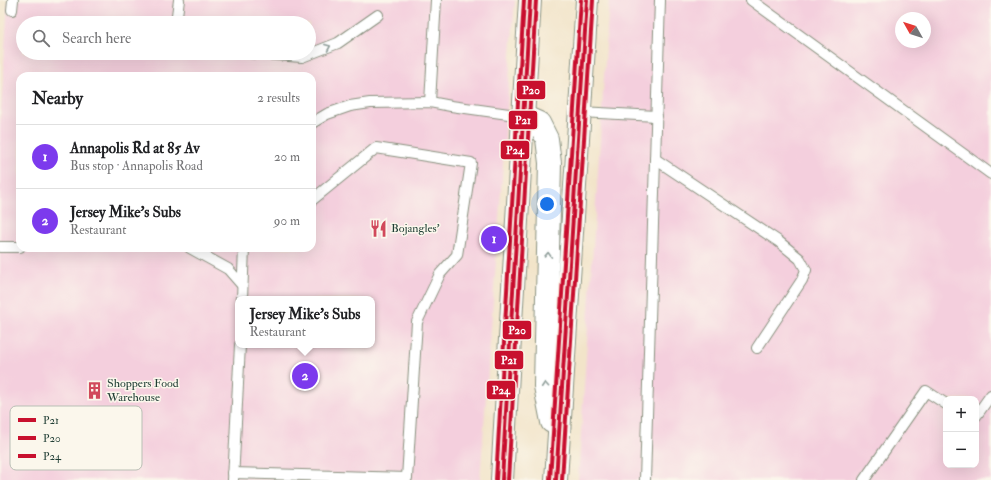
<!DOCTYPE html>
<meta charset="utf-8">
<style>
:root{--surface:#fff;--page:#f2f2f2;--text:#202124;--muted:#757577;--line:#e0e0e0;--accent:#7c3aed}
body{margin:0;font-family:"IM FELL Double Pica",serif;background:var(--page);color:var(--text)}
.controls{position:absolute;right:12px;bottom:12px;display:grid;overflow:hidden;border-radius:8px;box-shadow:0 4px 16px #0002}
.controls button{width:36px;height:36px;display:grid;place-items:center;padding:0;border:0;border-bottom:1px solid var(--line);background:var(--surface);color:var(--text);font:20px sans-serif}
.compass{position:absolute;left:895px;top:12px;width:36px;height:36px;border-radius:50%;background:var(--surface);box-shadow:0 4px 16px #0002;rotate:309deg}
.you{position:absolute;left:547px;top:204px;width:14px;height:14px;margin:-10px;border:3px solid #fff;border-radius:50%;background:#1a73e8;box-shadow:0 0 0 6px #1a73e833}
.badge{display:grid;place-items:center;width:26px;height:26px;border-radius:50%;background:var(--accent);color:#fff;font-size:13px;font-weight:700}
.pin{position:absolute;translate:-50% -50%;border:2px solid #fff;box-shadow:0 1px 4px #0006}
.popup{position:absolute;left:235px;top:296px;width:140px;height:52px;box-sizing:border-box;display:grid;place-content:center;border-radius:8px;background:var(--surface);filter:drop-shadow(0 1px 3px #0005);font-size:13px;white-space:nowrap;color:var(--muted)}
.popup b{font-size:15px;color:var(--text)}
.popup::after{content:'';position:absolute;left:50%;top:100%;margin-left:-8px;border:8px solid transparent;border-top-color:var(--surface)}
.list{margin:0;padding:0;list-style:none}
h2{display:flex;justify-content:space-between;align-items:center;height:52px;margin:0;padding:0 16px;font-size:17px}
h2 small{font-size:13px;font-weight:400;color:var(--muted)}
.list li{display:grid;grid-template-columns:26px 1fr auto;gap:12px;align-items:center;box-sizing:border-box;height:64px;padding:0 16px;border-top:1px solid var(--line)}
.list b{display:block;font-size:15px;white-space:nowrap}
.list p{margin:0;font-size:13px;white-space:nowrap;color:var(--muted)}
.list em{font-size:13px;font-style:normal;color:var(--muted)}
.icon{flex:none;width:22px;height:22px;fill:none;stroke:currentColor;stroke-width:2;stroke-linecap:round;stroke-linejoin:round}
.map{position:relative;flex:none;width:991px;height:480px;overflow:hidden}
.search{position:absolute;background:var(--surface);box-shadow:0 4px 16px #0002;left:16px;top:16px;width:300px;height:44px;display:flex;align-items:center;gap:10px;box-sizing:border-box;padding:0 14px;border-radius:22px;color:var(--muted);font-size:15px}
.panel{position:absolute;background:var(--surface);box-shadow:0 4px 16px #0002;left:16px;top:72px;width:300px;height:180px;border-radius:12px}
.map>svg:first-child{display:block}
.built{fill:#f4cfdd;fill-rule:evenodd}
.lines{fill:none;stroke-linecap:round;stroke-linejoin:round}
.lane-casing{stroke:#88907e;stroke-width:12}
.primary-casing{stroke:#88907e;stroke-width:24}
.lane{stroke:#fff;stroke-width:10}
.primary{stroke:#fff;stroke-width:22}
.bus-1-casing{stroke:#fbf7ec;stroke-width:7}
.bus-2-casing{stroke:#fbf7ec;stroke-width:7}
.bus-3-casing{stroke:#fbf7ec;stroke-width:7}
.bus-1{stroke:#c8102e;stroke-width:4}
.bus-2{stroke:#c8102e;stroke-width:4}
.bus-3{stroke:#c8102e;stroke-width:4}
.oneway{stroke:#8f9e9a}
.labels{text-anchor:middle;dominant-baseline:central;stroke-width:3;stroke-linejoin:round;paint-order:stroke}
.poi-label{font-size:12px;fill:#1f3d34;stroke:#fbf7ec;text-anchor:start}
.key{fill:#fbf7ec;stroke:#b9bfb5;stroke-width:1}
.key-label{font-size:11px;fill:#1f3d34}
.line-badge{stroke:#fbf7ec;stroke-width:1.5}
.badge-label{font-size:11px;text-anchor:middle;font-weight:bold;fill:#fff}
</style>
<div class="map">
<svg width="991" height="480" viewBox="0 0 991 480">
<rect width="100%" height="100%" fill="#fbf7ec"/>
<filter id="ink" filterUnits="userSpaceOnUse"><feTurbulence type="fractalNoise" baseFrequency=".025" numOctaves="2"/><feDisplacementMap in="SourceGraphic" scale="8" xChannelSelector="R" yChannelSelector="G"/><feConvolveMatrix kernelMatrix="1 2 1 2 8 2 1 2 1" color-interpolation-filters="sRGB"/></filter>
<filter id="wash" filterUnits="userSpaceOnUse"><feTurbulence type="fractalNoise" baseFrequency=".012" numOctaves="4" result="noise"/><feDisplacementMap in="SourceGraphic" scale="16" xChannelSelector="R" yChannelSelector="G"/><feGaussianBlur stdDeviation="0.9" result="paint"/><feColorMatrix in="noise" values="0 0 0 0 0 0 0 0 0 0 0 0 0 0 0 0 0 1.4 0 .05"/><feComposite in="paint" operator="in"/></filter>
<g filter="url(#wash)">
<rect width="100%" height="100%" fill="#f2e4c9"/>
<g class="built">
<path d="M 8,0 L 515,0 L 480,480 L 0,480 L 0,127 ZM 23,23 L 309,23 L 309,53 L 23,53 ZM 20,76 L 312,76 L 312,248 L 20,248 ZM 238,299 L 372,299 L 372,345 L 238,345 Z"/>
<path d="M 609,0 L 991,0 L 991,480 L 578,480 ZM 901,18 L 925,18 L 925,42 L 901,42 ZM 946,399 L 976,399 L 976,465 L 946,465 Z"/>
</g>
</g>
<g filter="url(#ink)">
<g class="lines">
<defs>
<g id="lane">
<path d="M 751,0 L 991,174"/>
<path d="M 12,10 L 13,0"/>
<path d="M 176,23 L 179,0"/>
<path d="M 249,53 L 302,57 L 338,43 L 378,15"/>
<path d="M 430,102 L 436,0"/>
<path d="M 580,112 L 657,116"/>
<path d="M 312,123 L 327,114 L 350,106 L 370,103 L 430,102 L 451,106 L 523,116"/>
<path d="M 655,159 L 778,241 L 800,259 L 806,270 L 802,280 L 757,348"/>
<path d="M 0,247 L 20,247"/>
<path d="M 190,248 L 228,269 L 242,285"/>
<path d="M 242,299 L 244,248"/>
<path d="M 976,416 L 991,395"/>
<path d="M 233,473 L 407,478 L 417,322 L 440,274 L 457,255 L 471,163 L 376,148 L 312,200"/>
<path d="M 233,480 L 240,345"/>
<path d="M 645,480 L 660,0"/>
<path d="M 864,480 L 926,391 L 946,404"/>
</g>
<g id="primary">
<path d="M 523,116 L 539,123 L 547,139 L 550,163 L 545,386 L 552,422"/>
<path d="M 502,480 L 508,373 L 530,0"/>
<path d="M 556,480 L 587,0"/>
</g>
</defs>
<use href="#lane" class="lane-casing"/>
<use href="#primary" class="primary-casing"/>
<use href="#lane" class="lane"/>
<use href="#primary" class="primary"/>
<defs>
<g id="bus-1">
<path d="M 502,480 L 530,0"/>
<path d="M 556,480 L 587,0"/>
</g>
<g id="bus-2">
<path d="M 508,480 L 536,0"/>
<path d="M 562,480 L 593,0"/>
</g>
<g id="bus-3">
<path d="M 496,480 L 524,0"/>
<path d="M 550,480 L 581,0"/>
</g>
</defs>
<use href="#bus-1" class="bus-1-casing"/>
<use href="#bus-2" class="bus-2-casing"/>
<use href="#bus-3" class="bus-3-casing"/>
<use href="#bus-1" class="bus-1"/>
<use href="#bus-2" class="bus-2"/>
<use href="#bus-3" class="bus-3"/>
</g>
<defs><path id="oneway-chevron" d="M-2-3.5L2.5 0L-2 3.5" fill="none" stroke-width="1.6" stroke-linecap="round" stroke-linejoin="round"/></defs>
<g class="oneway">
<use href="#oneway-chevron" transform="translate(328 47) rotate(-22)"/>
<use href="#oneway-chevron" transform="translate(548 255) rotate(-88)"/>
<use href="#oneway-chevron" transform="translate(545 385) rotate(-94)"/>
</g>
</g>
<defs>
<symbol id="restaurant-bare" viewBox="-9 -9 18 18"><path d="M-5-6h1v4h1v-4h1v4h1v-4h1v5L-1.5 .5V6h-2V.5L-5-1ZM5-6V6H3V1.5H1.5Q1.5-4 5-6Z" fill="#d1495b" stroke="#fbf7ec" stroke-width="2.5" paint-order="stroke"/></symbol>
<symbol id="building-bare" viewBox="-9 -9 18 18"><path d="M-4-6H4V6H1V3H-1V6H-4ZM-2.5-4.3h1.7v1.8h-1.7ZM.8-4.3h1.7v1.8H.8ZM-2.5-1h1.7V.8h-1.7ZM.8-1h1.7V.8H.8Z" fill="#d1495b" stroke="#fbf7ec" stroke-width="2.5" paint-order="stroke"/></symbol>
</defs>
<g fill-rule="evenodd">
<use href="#restaurant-bare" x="366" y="216" width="25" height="25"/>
<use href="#building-bare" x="82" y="378" width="25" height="25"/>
</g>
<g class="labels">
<g class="poi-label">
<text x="391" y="228">Bojangles'</text>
<text x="107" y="383">Shoppers Food<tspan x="107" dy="14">Warehouse</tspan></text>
</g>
</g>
<rect x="10" y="406" width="132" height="64" rx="6" class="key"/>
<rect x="18" y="418" width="18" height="4" fill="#c8102e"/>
<rect x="18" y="436" width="18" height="4" fill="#c8102e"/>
<rect x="18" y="454" width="18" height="4" fill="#c8102e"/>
<g class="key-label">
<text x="43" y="424">P21</text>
<text x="43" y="442">P20</text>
<text x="43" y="460">P24</text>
</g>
<g class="line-badge">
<rect x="516" y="80" width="30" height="20" rx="4" fill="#c8102e"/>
<rect x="508" y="110" width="30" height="20" rx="4" fill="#c8102e"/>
<rect x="500" y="140" width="30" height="20" rx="4" fill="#c8102e"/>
<rect x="502" y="320" width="30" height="20" rx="4" fill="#c8102e"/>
<rect x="494" y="350" width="30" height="20" rx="4" fill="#c8102e"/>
<rect x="486" y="380" width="30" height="20" rx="4" fill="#c8102e"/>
</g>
<g class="badge-label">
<text x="531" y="94">P20</text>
<text x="523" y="124">P21</text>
<text x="515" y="154">P24</text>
<text x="517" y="334">P20</text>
<text x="509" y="364">P21</text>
<text x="501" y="394">P24</text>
</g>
</svg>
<div class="controls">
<button>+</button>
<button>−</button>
</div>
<svg class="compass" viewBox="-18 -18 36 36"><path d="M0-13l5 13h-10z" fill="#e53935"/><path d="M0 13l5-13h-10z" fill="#757577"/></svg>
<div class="you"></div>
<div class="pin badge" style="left:494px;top:239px">1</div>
<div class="pin badge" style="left:305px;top:376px">2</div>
<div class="popup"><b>Jersey Mike's Subs</b>Restaurant</div>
<div class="search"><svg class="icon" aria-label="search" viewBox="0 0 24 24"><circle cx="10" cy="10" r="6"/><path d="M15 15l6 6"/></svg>Search here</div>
<section class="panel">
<h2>Nearby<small>2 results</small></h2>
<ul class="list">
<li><span class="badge">1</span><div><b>Annapolis Rd at 85 Av</b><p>Bus stop · Annapolis Road</p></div><em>20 m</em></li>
<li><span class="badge">2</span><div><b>Jersey Mike's Subs</b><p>Restaurant</p></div><em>90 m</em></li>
</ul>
</section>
</div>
